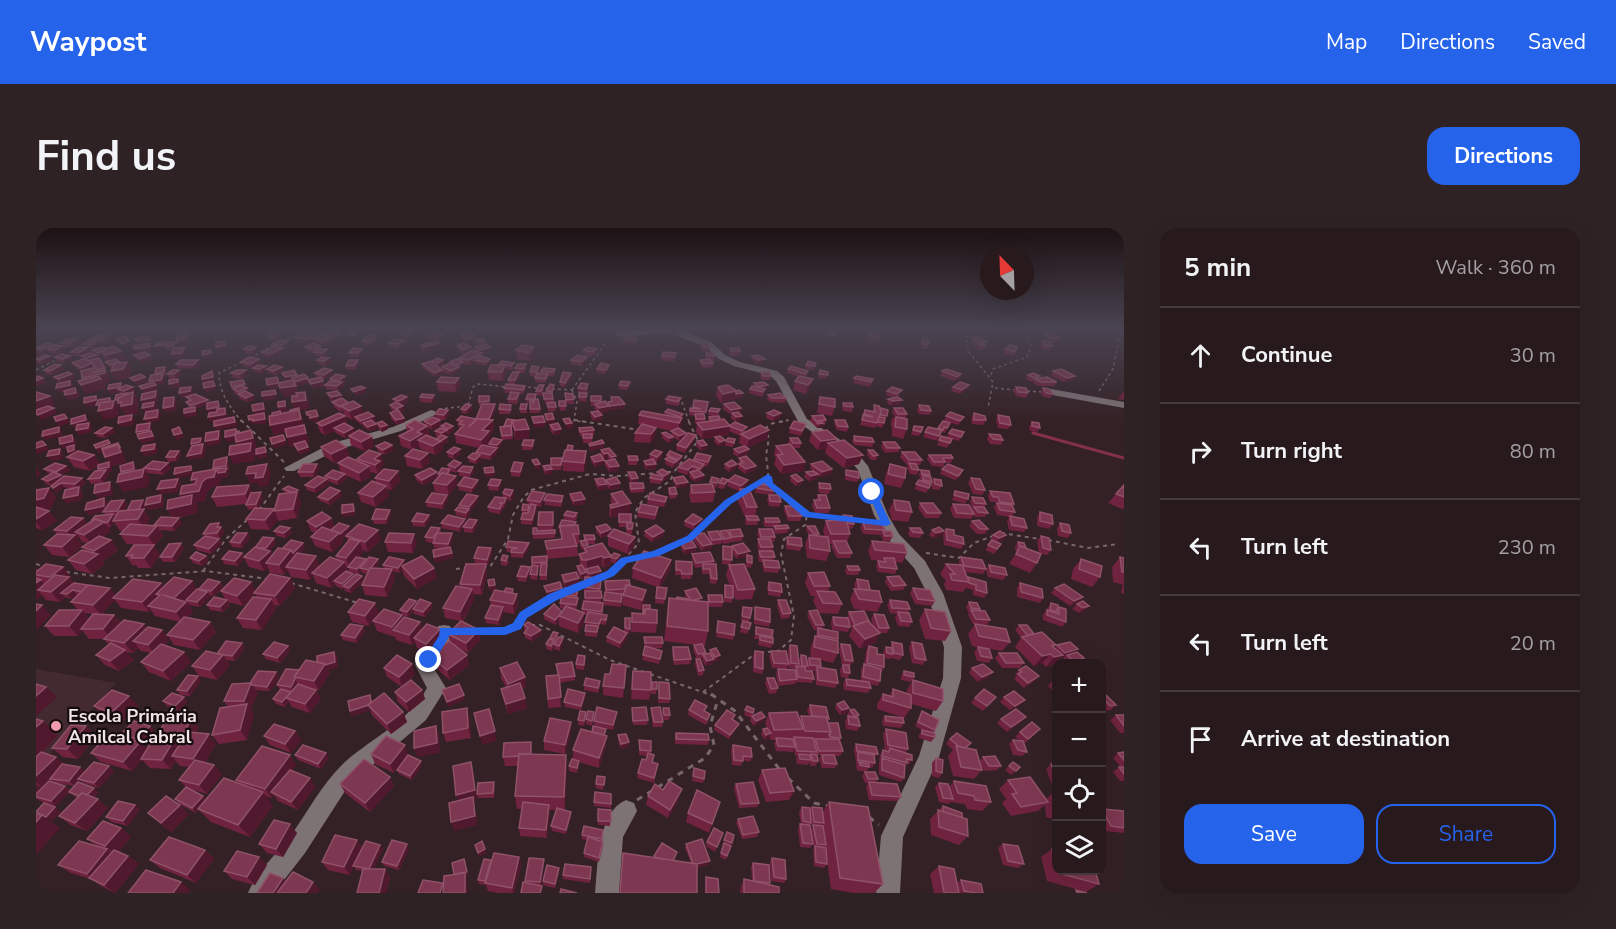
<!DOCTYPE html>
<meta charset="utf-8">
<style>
:root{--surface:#27191c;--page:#2f2225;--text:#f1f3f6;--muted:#a4a0a3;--line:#43383b;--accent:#2563eb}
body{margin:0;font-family:"Nunito Sans",sans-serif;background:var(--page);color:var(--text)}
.controls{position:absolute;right:18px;bottom:18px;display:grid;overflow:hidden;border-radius:12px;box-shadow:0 6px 24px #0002}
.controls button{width:54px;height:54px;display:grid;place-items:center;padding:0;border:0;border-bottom:2px solid var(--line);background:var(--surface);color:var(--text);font:30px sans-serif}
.compass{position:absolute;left:944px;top:18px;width:54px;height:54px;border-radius:50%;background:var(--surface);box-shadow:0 6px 24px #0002;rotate:337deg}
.stop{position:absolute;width:18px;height:18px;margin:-14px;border:4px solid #2563eb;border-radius:50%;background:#fff}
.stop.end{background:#2563eb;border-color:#fff;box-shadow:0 2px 6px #0008}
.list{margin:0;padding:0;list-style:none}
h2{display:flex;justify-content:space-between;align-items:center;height:78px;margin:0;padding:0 24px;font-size:26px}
h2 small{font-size:20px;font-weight:400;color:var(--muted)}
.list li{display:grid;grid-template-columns:39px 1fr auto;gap:18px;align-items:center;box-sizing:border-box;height:96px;padding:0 24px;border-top:2px solid var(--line)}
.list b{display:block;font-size:22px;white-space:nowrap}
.list em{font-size:20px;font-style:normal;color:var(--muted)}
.actions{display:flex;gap:12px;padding:18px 24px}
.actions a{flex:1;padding:14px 0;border:2px solid var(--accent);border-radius:18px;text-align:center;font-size:21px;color:var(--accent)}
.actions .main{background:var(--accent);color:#fff}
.icon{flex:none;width:33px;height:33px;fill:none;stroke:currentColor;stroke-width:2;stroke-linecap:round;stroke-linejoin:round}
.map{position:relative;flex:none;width:1088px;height:665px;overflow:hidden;border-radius:18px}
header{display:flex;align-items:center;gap:36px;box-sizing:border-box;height:84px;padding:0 30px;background:var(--accent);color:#fff}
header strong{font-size:28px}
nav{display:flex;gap:33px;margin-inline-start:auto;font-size:21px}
.intro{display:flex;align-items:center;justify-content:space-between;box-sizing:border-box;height:144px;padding:0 36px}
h1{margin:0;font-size:42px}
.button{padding:15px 27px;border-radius:18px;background:var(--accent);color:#fff;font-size:21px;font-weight:700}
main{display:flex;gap:36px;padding:0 36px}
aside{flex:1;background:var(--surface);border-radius:18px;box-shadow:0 6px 24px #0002}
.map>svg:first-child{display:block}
.built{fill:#432930}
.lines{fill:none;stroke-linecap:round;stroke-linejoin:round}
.stream{stroke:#83314a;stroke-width:3}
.path-far2{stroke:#78676a;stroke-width:1.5;stroke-dasharray:3 3;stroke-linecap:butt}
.path-far1{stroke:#78676a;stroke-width:2;stroke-dasharray:4 4;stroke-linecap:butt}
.path{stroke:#78676a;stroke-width:3;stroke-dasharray:6 6;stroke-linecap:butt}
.minor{fill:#7d7274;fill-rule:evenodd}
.wall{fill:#6f233f;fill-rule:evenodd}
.shaded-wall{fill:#51192d}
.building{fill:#7d3751;stroke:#8f5268;stroke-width:1.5}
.route{fill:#2563eb}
.poi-dot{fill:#f29ab0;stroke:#160d0f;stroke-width:2}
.labels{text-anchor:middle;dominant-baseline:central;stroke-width:4.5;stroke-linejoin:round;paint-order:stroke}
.near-poi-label{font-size:18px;font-weight:bold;fill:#f2e4e7;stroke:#160d0f;text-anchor:start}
</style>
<header>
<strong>Waypost</strong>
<nav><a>Map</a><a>Directions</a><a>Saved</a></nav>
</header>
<div class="intro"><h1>Find us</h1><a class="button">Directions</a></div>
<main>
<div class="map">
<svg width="1088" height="665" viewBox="0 0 1088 665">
<rect width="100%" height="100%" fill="#342125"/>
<path class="built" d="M 0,441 L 80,455 L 0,541 Z"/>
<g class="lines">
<path class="stream" d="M 997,205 L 1088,230"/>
<g class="path-far2">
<path d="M 928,100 L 933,124 L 957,154 L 952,180"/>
<path d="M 66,107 L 79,100"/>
<path d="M 245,113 L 271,104"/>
<path d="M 214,130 L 238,117"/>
<path d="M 206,134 L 183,145 C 183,165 194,179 206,194"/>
<path d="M 0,142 L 22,131"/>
<path d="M 955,147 L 957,141 L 991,129 L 995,118 L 992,109"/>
<path d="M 486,159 L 536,162"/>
<path d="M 959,160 L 979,162"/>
<path d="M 536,162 L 541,173 L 538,193 L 552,194"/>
<path d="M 536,162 L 571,113 L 576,110"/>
<path d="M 991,163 L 1006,164"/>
<path d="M 1063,163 L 1077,141 L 1085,100"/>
<path d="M 646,174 L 653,194"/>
<path d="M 403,181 L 432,178 L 437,159 L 442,156 L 471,159"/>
<path d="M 744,194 L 754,192"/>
</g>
<g class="path-far1">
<path d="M 205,192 L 248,234"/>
<path d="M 538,192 L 604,202"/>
<path d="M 729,201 L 734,196 L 752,192"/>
<path d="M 731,206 L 733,210 L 730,227 L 733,253"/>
<path d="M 631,244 L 638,244 L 662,213 L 652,192"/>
<path d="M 710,262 L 732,249"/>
<path d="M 223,282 L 248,248"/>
<path d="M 771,287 L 807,291"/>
<path d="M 816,292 L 834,294"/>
<path d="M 965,305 L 1004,311"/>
<path d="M 1012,312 L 1052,320 L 1083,316"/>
<path d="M 890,325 L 923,330 L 938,315 L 957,308"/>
<path d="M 614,326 L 654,310 L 692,274 L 703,267"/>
<path d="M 588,332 L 606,328"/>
<path d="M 0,336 L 10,339"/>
<path d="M 447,339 L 454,339 L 472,311 L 477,287 L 487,270 L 495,262 L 554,246 L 581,248 L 622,245"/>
<path d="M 420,341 L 430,340"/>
<path d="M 167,343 L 190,311 L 212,291"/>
<path d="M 30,344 L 74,350 L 170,343 L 232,351"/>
<path d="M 562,351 L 574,346 L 603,315 L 599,284 L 608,270 L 634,253 L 638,244"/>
<path d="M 255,355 L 322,375"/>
<path d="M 534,362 L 549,356"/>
<path d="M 495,397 L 504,397 L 574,432 L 608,444"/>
<path d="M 481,398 L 488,387 L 529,364"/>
<path d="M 442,403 L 469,403 L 490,397"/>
<path d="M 724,425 L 742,423 L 755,412 L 758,388 L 745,326 L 748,311 L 769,297 L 771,287 L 737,260"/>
<path d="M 614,446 L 678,468"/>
<path d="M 667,464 L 719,426"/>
</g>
<g class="path">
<path d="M 675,466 L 699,483 L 744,542"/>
<path d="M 752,550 L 778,575 L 793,578"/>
<path d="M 601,572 L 669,530 L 678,517 L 674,498 L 682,471"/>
<path d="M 833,589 L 843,597"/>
</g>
<g class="minor">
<path d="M 621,100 L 651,100 L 647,103 L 675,114 L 689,127 L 704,134 L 741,143 L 748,149 L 771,191 L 817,220 L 832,238 L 852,287 L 863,306 L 889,333 L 907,365 L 926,419 L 925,450 L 903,529 L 867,609 L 864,665 L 840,665 L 845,608 L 883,528 L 907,450 L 908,419 L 891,365 L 878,340 L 853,312 L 838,287 L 822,242 L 809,226 L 763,195 L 740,153 L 733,147 L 698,138 L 683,131 L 669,118 L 648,111 L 636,104 L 583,109 L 579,106 L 583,103 Z"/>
<path d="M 1015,161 L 1088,174 L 1088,180 L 1011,166 L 1010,164 Z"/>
<path d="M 395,182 L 399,183 L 399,187 L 365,203 L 304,221 L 258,243 L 250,243 L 248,240 L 296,215 L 357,199 Z"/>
<path d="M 408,397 L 414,398 C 422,413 407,428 397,439 L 410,460 L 390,492 L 327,545 L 309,563 L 269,625 L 238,665 L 212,665 C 221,643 239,628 253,610 C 272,584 286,555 310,533 C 338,509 373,493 391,460 L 379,437 L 398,413 L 402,398 Z"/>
<path d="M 590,572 L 598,575 L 601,583 L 587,609 L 583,665 L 559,665 C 562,638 561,584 590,572 Z"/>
</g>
</g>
<g class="wall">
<path d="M 92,100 L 86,105 L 77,106 L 75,102 Z"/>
<path d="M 169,100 L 181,100 L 183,103 L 177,106 L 167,106 L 165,102 Z"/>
<path d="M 217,100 L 232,100 L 224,103 L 217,101 Z"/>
<path d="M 250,100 L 265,100 L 258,103 L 251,102 Z"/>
<path d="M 287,100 L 288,103 L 281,108 L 286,108 L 285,107 L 291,103 L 305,108 L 301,111 L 295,111 L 295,113 L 291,117 L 277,115 L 276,113 L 272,115 L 261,114 L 260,110 L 269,106 L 268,103 Z"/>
<path d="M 319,100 L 331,102 L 328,105 L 323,105 L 320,111 L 312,111 L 311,107 Z"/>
<path d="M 631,100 L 640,105 L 640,109 L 633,109 L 631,104 Z"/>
<path d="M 677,100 L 686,103 L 686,107 L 678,107 L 677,103 Z"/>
<path d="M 695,100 L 703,100 L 702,108 L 694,107 Z"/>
<path d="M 92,102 L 108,104 L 100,107 L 94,106 Z"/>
<path d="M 377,102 L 378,106 L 374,110 L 365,108 L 365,104 Z"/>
<path d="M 791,105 L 802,107 L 797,111 L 790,109 Z"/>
<path d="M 1009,105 L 1024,110 L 1022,114 L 1015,114 L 1016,118 L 1014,123 L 1006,121 L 1004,117 L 1006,113 L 1013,113 L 1007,109 Z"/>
<path d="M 832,106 L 845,109 L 844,113 L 838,114 L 830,110 Z"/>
<path d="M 73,107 L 75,111 L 70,115 L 63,114 L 64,116 L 58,120 L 52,120 L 54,123 L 49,127 L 58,126 L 56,122 L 71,120 L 85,123 L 89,131 L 82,133 L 84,135 L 91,134 L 96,143 L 92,150 L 80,152 L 76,141 L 72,138 L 69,134 L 71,133 L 69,132 L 67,128 L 65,129 L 60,127 L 74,148 L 73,149 L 74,154 L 68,155 L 70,160 L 50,166 L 42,153 L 47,152 L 45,143 L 39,139 L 36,135 L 47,131 L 45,128 L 37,128 L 35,124 L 49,119 L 47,116 L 58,112 L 57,110 Z"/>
<path d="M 406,107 L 406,111 L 403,113 L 394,112 L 394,108 Z"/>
<path d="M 425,107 L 449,114 L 450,117 L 454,123 L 446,126 L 447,129 L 454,131 L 454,136 L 451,138 L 440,136 L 439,133 L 434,137 L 427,136 L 427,138 L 423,140 L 424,143 L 415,147 L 406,144 L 407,146 L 399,149 L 387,140 L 386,136 L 396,135 L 396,133 L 407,132 L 408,137 L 403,139 L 406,142 L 406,139 L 414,136 L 414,134 L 422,132 L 422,131 L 431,125 L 428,126 L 423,123 L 422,117 L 435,119 L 435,122 L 440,123 L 439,119 L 443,118 L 440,116 L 439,112 L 431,115 L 425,111 Z"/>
<path d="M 940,107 L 951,114 L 947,122 L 942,122 L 935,114 L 937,110 L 939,110 Z"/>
<path d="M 231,108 L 245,109 L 241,113 L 233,112 Z"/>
<path d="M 340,108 L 341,112 L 335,118 L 327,117 L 326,113 Z"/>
<path d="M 601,110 L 601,115 L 598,117 L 587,115 L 588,111 Z"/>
<path d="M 40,111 L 43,115 L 38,119 L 28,119 L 25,115 Z"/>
<path d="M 99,111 L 116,115 L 113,116 L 116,123 L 110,124 L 116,131 L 106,135 L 100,131 L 98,127 L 107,124 L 100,125 L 98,121 L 103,117 Z"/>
<path d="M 887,111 L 892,117 L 891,121 L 885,120 Z"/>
<path d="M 252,113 L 253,117 L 247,121 L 248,124 L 235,130 L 228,128 L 226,124 L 238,118 L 237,116 Z"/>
<path d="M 129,114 L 130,116 L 143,118 L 141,120 L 151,123 L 148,129 L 137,130 L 137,122 L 131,122 L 130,120 L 129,122 L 120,122 L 118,118 Z"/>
<path d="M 353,115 L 369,116 L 363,121 L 354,119 Z"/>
<path d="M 403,115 L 403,119 L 389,124 L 385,121 L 385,117 Z"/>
<path d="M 664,115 L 674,119 L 673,123 L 666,124 L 664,119 Z"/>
<path d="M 486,117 L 499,127 L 494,133 L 481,131 L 480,122 Z"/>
<path d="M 18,118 L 27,118 L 29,122 L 22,126 L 14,125 L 13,123 L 7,126 L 4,126 L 4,127 L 0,120 Z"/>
<path d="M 269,119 L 286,121 L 292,125 L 288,129 L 279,128 L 278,125 L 270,123 Z"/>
<path d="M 694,120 L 704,123 L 703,128 L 694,128 L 693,124 Z"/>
<path d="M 208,121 L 222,123 L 217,126 L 209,125 Z"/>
<path d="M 326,121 L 327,125 L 323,129 L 314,129 L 313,125 Z"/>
<path d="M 561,121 L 561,125 L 556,129 L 547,126 L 547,122 Z"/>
<path d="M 969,121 L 979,124 L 977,128 L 967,125 Z"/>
<path d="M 640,125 L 638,134 L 625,132 L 626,128 Z"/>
<path d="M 670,125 L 679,128 L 679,133 L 676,133 L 677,135 L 677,139 L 667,140 L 664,136 L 664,132 L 670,131 L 669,129 Z"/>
<path d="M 14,128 L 16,133 L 7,136 L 2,135 L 0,132 L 0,130 Z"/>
<path d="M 716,128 L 729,131 L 728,135 L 721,136 L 716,132 Z"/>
<path d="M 19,129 L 36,132 L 29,135 L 21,134 Z"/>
<path d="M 293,130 L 295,134 L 290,138 L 282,136 L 281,132 Z"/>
<path d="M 223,131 L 225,136 L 223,137 L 230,138 L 231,142 L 226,145 L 219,144 L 217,140 L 207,138 L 205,134 Z"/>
<path d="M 322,132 L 323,136 L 320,141 L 311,142 L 310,138 Z"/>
<path d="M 535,132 L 551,133 L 545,138 L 535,136 Z"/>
<path d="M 466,133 L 478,139 L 476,142 L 469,141 L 470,146 L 467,153 L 453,152 L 452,144 L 463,137 Z"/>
<path d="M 780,135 L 778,142 L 769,141 L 770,137 Z"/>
<path d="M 140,136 L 164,136 L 159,141 L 142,140 Z"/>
<path d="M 490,136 L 490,141 L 488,145 L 483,145 L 484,149 L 479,156 L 473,156 L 472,152 L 479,144 L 479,140 Z"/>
<path d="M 573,137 L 573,141 L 569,146 L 561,145 L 561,141 Z"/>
<path d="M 246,139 L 247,143 L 240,147 L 233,145 L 231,141 Z"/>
<path d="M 503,139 L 504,143 L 502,145 L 505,145 L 505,143 L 519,141 L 519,146 L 517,149 L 512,148 L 512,150 L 509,155 L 499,154 L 499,149 L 494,148 L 494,144 Z"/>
<path d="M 28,141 L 17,147 L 10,146 L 8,142 Z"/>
<path d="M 752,141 L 772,143 L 771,147 L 768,149 L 774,160 L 770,166 L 757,162 L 759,153 L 763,149 L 751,145 Z"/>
<path d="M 143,142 L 145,147 L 140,151 L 134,151 L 131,146 Z"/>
<path d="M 784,142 L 792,144 L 790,151 L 782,150 Z"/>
<path d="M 906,143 L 925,146 L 923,151 L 919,153 L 904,148 Z"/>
<path d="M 1017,143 L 1036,152 L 1028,154 L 1015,148 Z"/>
<path d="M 725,144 L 735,148 L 734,152 L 726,152 L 724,148 Z"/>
<path d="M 195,145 L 212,147 L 206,151 L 197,150 Z"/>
<path d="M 246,145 L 272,152 L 283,150 L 281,149 L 279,145 L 297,146 L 289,151 L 286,151 L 289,158 L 277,160 L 273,155 L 261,158 L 259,157 L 262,165 L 272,173 L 273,181 L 263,182 L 273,214 L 270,215 L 274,223 L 263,226 L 259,218 L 254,219 L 250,204 L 238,207 L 234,197 L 236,188 L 244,183 L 242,179 L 250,178 L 251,183 L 245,184 L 246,186 L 254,184 L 259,181 L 261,167 L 248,169 L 244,159 L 233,161 L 243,155 L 250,153 Z"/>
<path d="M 535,145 L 536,150 L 529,159 L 524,158 L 524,154 Z"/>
<path d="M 36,146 L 39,150 L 26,155 L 37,158 L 37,161 L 42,165 L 43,169 L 32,172 L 30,163 L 23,164 L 20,160 L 26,155 L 21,153 L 18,149 Z"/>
<path d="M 992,147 L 1003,150 L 1021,154 L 1018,158 L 1002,158 L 997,155 L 998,153 L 996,154 L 990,151 Z"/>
<path d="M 309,148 L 310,153 L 307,155 L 308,158 L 302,163 L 290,161 L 289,157 L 294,153 L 294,151 Z"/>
<path d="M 423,150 L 424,159 L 420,164 L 402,163 L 401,154 Z"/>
<path d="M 818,150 L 837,151 L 834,159 L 817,155 Z"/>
<path d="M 194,154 L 211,160 L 213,164 L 219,171 L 212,174 L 204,171 L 202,167 L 199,166 Z"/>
<path d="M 594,154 L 593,159 L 591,162 L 583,161 L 583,157 Z"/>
<path d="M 85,155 L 88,159 L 99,164 L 98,164 L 102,172 L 101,185 L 90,187 L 88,183 L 87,184 L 79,172 L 84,166 L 83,164 L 74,166 L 72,161 Z"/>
<path d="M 718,155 L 731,162 L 729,162 L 728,166 L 726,169 L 713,165 L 714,161 L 718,158 Z"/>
<path d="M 552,156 L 552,161 L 550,165 L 551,165 L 550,174 L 543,173 L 543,169 L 545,165 L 542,164 L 542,160 Z"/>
<path d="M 489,158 L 489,162 L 487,166 L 483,166 L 483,169 L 481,176 L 472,175 L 472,171 L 474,165 L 469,165 L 468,160 Z"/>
<path d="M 682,159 L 707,165 L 706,169 L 685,175 L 680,168 Z"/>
<path d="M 917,159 L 931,161 L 924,166 L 915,163 Z"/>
<path d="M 980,159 L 992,165 L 990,170 L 980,168 L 977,163 Z"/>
<path d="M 1007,160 L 1017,166 L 1014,170 L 1008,169 L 1004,165 Z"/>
<path d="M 508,161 L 506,168 L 500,167 L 500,163 Z"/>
<path d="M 518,161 L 516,166 L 520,183 L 512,184 L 511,175 L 509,175 L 507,165 L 511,165 L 510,163 Z"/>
<path d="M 1088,162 L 1088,172 L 1082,171 Z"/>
<path d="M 851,163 L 864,167 L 861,169 L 865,176 L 855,178 L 851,175 L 852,171 L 857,170 L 850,167 Z"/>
<path d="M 291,165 L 306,171 L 340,193 L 337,194 L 340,196 L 341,200 L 334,203 L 328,199 L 327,197 L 326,197 L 320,193 L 320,191 L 316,192 L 309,188 L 312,197 L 319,204 L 338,218 L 328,223 L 315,217 L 313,208 L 309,210 L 300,205 L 299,203 L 289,207 L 284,204 L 281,195 L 308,187 L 307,183 L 305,184 L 298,179 L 296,174 L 303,172 L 296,174 L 293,170 Z"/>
<path d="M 529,165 L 538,171 L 538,176 L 530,176 L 529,174 L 530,182 L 524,183 L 523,173 L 529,173 Z"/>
<path d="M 398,167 L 399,171 L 396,175 L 384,174 L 384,169 Z"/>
<path d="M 732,167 L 750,170 L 749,175 L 735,174 L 731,171 Z"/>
<path d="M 555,168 L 565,168 L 565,174 L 572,177 L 572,174 L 575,173 L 575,169 L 589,176 L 588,180 L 574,182 L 573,180 L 573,183 L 564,185 L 566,192 L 558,193 L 555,189 L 555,184 L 561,183 L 558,180 L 559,178 L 555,178 Z"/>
<path d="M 784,169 L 799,179 L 796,188 L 781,185 Z"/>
<path d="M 357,171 L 372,174 L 365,177 L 368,183 L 364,184 L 369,194 L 361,197 L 355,190 L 354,185 L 358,184 L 355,181 L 354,177 L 358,175 Z"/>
<path d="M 490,171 L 500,171 L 504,181 L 504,185 L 494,185 L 494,176 L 491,175 Z"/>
<path d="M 630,171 L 645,175 L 642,178 L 630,176 Z"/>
<path d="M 453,172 L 453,176 L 460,180 L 455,192 L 457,192 L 458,201 L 454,206 L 454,213 L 450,218 L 453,219 L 453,216 L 466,212 L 466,216 L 461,222 L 461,225 L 455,232 L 444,230 L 445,232 L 440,236 L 433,234 L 432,229 L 440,226 L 440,224 L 443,220 L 420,215 L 419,206 L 424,201 L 423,201 L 421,192 L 440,191 L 440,192 L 445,178 L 443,178 L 443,174 Z"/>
<path d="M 658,172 L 672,174 L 668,189 L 669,193 L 672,193 L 673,189 L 680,189 L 672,187 L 673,183 L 684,181 L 682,189 L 694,198 L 710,203 L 733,202 L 731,211 L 711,220 L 712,226 L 702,229 L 697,226 L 698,221 L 708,218 L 703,215 L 704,208 L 693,203 L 693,207 L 685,208 L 688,217 L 683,218 L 678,214 L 679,209 L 666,211 L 660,204 L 661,195 L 659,195 L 659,188 L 653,187 L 654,180 L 657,180 Z"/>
<path d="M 807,175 L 817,179 L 816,184 L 807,183 L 806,179 Z"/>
<path d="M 491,176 L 491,185 L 484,185 L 484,181 Z"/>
<path d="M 688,176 L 705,185 L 703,185 L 706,188 L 705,192 L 699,194 L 695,190 L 695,187 L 687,181 Z"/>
<path d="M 838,177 L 844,183 L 845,180 L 851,188 L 846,200 L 840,198 L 843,188 L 839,200 L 824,197 L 829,182 L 836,184 Z"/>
<path d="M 883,177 L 895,183 L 893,187 L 883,186 L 881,182 Z"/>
<path d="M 858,180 L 871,186 L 869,191 L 871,201 L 867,211 L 856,208 L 856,198 L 855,198 L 855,194 L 857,189 L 860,190 L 856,184 Z"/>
<path d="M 425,181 L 436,182 L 431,186 L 426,185 Z"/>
<path d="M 463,181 L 476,181 L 474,186 L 463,186 Z"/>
<path d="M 412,182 L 413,186 L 409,192 L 401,191 L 405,197 L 396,202 L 392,199 L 393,208 L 400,211 L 403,209 L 400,208 L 399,203 L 405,200 L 405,198 L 418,202 L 413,206 L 411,205 L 411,206 L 409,208 L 412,214 L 406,217 L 407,222 L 399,227 L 384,221 L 383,218 L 378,221 L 394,234 L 386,241 L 371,238 L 369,228 L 376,222 L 365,218 L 363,208 L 371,204 L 370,197 L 389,197 L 388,193 L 400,190 L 399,186 Z"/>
<path d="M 629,184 L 647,186 L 644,202 L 650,205 L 649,207 L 659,211 L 649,225 L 640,222 L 641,217 L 646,211 L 643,213 L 637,209 L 636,214 L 633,215 L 626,210 L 626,205 L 635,207 L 636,203 L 617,199 L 619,209 L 614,215 L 598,214 L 599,205 L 605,197 L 602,196 L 603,187 L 628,187 Z"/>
<path d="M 731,185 L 745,185 L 744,190 L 737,193 L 730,190 Z"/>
<path d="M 938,185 L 950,192 L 947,197 L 936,196 L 935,190 Z"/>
<path d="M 962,187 L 975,197 L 972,201 L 962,200 L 960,192 Z"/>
<path d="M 776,188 L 790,192 L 789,197 L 786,197 L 785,200 L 781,200 L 774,193 Z"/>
<path d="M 910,188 L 928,189 L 922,197 L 908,193 Z"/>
<path d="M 799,192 L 812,199 L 811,204 L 801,202 L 798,196 Z"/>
<path d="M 478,193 L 493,201 L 493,210 L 479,212 L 477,199 L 475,202 L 477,211 L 466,212 L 464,199 L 468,199 L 468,198 Z"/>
<path d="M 907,193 L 912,199 L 909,205 L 906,204 L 904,206 L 901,213 L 887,209 L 892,199 L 902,201 Z"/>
<path d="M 996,194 L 1004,200 L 1001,204 L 994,203 L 993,199 Z"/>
<path d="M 341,195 L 351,197 L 352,201 L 346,204 L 342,200 Z"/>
<path d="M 770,196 L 765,208 L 753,205 L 754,200 Z"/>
<path d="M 514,197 L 525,205 L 518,207 L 514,202 Z"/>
<path d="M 878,198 L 885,204 L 883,208 L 875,207 Z"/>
<path d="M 543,200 L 558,202 L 558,207 L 556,207 L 556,215 L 568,219 L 554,223 L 553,216 L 556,215 L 547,215 L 547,208 L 544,208 Z"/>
<path d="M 779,202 L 800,214 L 827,227 L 823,236 L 808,240 L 789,225 L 790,221 L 782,222 L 773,213 L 776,204 L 779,204 Z"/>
<path d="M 79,204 L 70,210 L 62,209 L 59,205 Z"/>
<path d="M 928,204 L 923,213 L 916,211 L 911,220 L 901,217 L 905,208 L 910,210 L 913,205 Z"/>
<path d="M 953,206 L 967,212 L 965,217 L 954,216 L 951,211 Z"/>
<path d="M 36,207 L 39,212 L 40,217 L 38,218 L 41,224 L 58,227 L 64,236 L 72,234 L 67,223 L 63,225 L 58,217 L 75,217 L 82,215 L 87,224 L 86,224 L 90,234 L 76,238 L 76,243 L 71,244 L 73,247 L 67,255 L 55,256 L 52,251 L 63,243 L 62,238 L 54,243 L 38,239 L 31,229 L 34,228 L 31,219 L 27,221 Z"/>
<path d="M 818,208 L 838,214 L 836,219 L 818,217 L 816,213 Z"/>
<path d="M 754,210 L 765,215 L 764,220 L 757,220 L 769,234 L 767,243 L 745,246 L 738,236 L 740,230 L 738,227 L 740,218 L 753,216 L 752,215 Z"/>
<path d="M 699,211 L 697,219 L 689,218 L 690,213 Z"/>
<path d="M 498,212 L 498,217 L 496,222 L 486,222 L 486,217 Z"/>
<path d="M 661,213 L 670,221 L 665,223 L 660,218 Z"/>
<path d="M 847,214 L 864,220 L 862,224 L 849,225 L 845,219 Z"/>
<path d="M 356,217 L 357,222 L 349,227 L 342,223 L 340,218 Z"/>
<path d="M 537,218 L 537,222 L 550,223 L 550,232 L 548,244 L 527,243 L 526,233 L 531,222 Z"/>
<path d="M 285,219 L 310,219 L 313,228 L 298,235 L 288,228 Z"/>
<path d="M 573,220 L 583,238 L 583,242 L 574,244 L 569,238 L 569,233 L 574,232 L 572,230 L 568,231 L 565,227 L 565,222 Z"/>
<path d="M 832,222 L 842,227 L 840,232 L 835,232 L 831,227 Z"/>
<path d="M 143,223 L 145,227 L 141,233 L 132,234 L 130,229 Z"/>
<path d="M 411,224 L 425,226 L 417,231 L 412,229 Z"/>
<path d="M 866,224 L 886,232 L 884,237 L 880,237 L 883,242 L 881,247 L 874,246 L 871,240 L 872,237 L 871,237 L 864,229 Z"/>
<path d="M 614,226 L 626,229 L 621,234 L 618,233 L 620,241 L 610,242 L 608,237 L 608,233 L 616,232 L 613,231 Z"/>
<path d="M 631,227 L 646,228 L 645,233 L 637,240 L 629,236 Z"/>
<path d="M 893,227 L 917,230 L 915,235 L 909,235 L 907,239 L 896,238 L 891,231 Z"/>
<path d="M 592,228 L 602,232 L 601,237 L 592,237 Z"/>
<path d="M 555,229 L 568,236 L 559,239 L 555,233 Z"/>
<path d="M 515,230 L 526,230 L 525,242 L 516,242 L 516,246 L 510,247 L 507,242 L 507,238 L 515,239 Z"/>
<path d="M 703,230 L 719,242 L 709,246 L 702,240 Z"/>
<path d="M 321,231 L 348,236 L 345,238 L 346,242 L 362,243 L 364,253 L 356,262 L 351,261 L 353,268 L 340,279 L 325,274 L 322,265 L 340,255 L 339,250 L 342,246 L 334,244 L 335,248 L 325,254 L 309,247 L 311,251 L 302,257 L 292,253 L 293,256 L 280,265 L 271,262 L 269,257 L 290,251 L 289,248 L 305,245 L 302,235 L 322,234 Z"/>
<path d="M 658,231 L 674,232 L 671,239 L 668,238 L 667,241 L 664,244 L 668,247 L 667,252 L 659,254 L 653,249 L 654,245 L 651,247 L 642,244 L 642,239 L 658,233 Z"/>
<path d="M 193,234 L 192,249 L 185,250 L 183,258 L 176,259 L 171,264 L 169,273 L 160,274 L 162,277 L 161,285 L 140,290 L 146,295 L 139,303 L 124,302 L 127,308 L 118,318 L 124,327 L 115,340 L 102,340 L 100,337 L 97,338 L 90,328 L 107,317 L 91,316 L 84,306 L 88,302 L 84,303 L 78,294 L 75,299 L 72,300 L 75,303 L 67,309 L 75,312 L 82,322 L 67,333 L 69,336 L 56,346 L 40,342 L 32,332 L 49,322 L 46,319 L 51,315 L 46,314 L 43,309 L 41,311 L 46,317 L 34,329 L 16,327 L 8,317 L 21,306 L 18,302 L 47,290 L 51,296 L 69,286 L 67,283 L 53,287 L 49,282 L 68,270 L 72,275 L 71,278 L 88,272 L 91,277 L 87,283 L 91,283 L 107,272 L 109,276 L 128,272 L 127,279 L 112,282 L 110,278 L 108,281 L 114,291 L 110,297 L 118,298 L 136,290 L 131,281 L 145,269 L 144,266 L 157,256 L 155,252 L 157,243 L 157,245 L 178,242 L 177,240 Z"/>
<path d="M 132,235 L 135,240 L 127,247 L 111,245 L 108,240 Z"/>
<path d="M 425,235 L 426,239 L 438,244 L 434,249 L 423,248 L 423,242 L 420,245 L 414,243 L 414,247 L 420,248 L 421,257 L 413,267 L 399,264 L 397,255 L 402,249 L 387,257 L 380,252 L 379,247 L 402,249 L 402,246 L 412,241 L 412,237 Z"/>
<path d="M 281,236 L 283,241 L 278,249 L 264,249 L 262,244 Z"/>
<path d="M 689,236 L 701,236 L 700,240 L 693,244 L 688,240 Z"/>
<path d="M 775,236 L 796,241 L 795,246 L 784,249 L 782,247 L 780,251 L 773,253 L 768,249 L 770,244 L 777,243 L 774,240 Z"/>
<path d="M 854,236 L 869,250 L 865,260 L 848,256 L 850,246 Z"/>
<path d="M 30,238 L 34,242 L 25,247 L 27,249 L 50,254 L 44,260 L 46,264 L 45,272 L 30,275 L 37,261 L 28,259 L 20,265 L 15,258 L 10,256 L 6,251 L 15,246 L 12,245 L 8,241 Z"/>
<path d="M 487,240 L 484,249 L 475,248 L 475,243 Z"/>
<path d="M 906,241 L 927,242 L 925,247 L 919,252 L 904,246 Z"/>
<path d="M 810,242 L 823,250 L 821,254 L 809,252 L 809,247 Z"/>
<path d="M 885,242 L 894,247 L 894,248 L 896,254 L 890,265 L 878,261 L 883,252 L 885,253 L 885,251 L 884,251 L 883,246 Z"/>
<path d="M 592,244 L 602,250 L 602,255 L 608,260 L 608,264 L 595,265 L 593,260 L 594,255 L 595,255 L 592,249 Z"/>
<path d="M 621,244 L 632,250 L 627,253 L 626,252 L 625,256 L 614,255 L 614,250 L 621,247 Z"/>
<path d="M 755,248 L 767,252 L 765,257 L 760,258 L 754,253 Z"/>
<path d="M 637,250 L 651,258 L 641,260 L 637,254 Z"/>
<path d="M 935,250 L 949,262 L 946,267 L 937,266 L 932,255 Z"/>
<path d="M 559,251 L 570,254 L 570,252 L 584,255 L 584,260 L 574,262 L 571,258 L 571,261 L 563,262 L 559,256 Z"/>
<path d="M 898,251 L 906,258 L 903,262 L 896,261 L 896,256 Z"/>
<path d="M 465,252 L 465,257 L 462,263 L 453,262 L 452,257 Z"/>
<path d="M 692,252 L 688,261 L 682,260 L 683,255 Z"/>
<path d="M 712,252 L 711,256 L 706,261 L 721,279 L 719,288 L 723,292 L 721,297 L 710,297 L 709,293 L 710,289 L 709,289 L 701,271 L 703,263 L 691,258 L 692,253 Z"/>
<path d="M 724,252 L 735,258 L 738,263 L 737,267 L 745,274 L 743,279 L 733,278 L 731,272 L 733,267 L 736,267 L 719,265 L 721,256 L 723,256 Z"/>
<path d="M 674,254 L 682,256 L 680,260 L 677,259 L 679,264 L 677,274 L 655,275 L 653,266 L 655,257 L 674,256 Z"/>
<path d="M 783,255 L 795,261 L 793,266 L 783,265 L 782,260 Z"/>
<path d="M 213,257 L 216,264 L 227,269 L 223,280 L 238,281 L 238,282 L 249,265 L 247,261 L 262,262 L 264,267 L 262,268 L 265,273 L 261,290 L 242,293 L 242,291 L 234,302 L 215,301 L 210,291 L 218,281 L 212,282 L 210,276 L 181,279 L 176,269 Z"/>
<path d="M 422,257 L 442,257 L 436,265 L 423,262 Z"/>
<path d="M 1088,257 L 1088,280 L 1086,281 L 1072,275 Z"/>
<path d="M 13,260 L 20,269 L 15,280 L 9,281 L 13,283 L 21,293 L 6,302 L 0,300 L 0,262 Z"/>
<path d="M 633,260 L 641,266 L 640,270 L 634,271 L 632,264 Z"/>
<path d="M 919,263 L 932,271 L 929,276 L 916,272 Z"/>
<path d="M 954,263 L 978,276 L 977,278 L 979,284 L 976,288 L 991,300 L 988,304 L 973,302 L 971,293 L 973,289 L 961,287 L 958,279 L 960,276 L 959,274 L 954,274 L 952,268 Z"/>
<path d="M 467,265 L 478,267 L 475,273 L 470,271 L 471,275 L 468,280 L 467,280 L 464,286 L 453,284 L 452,279 L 467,270 Z"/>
<path d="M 509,265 L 509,270 L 505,279 L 500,278 L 501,281 L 496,297 L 485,296 L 486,282 L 492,277 L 491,272 Z"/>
<path d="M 534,266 L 549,276 L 538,278 L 534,271 Z"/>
<path d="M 575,266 L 594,285 L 589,286 L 595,286 L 595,295 L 597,295 L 596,306 L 590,306 L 591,299 L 583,299 L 583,288 L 575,290 L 573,287 L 574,277 L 575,277 Z"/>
<path d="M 411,267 L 412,272 L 407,281 L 391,279 L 390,274 Z"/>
<path d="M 782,267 L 794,280 L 793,285 L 779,285 L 776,277 L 778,272 L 780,272 Z"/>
<path d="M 306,268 L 294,277 L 284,273 L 282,269 Z"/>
<path d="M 442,268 L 442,273 L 433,284 L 434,286 L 431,290 L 420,287 L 419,282 L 424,279 L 423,277 Z"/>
<path d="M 936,269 L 950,276 L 948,279 L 952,285 L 949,289 L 939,289 L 938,287 L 935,291 L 918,290 L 914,281 L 917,276 L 936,282 L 937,280 L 936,280 L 934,274 Z"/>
<path d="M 612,271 L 630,273 L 628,279 L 611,276 Z"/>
<path d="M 508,272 L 527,272 L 525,279 L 509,277 Z"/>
<path d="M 858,272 L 876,284 L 872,294 L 856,292 L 853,282 Z"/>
<path d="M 884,275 L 905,285 L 903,290 L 889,290 L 882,280 Z"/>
<path d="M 749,278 L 766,288 L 764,293 L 752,293 L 748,283 Z"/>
<path d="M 622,279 L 622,284 L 619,292 L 601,289 L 602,284 Z"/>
<path d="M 517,284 L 517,302 L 519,302 L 519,310 L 497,311 L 497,306 L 501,303 L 503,303 L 502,297 Z"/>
<path d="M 1004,284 L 1017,296 L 1013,301 L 1001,298 L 1001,289 Z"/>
<path d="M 541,285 L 541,290 L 538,294 L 543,306 L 543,316 L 541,316 L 542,328 L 511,331 L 511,352 L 504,352 L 504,339 L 502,339 L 501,352 L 494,351 L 496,329 L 511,328 L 509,313 L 525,311 L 525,305 L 523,304 L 523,299 L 534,293 L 528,292 L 528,287 Z"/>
<path d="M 355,286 L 351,296 L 338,296 L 336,291 Z"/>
<path d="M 393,287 L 394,292 L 389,299 L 377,298 L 376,293 Z"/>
<path d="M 807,287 L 818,296 L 816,301 L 812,300 L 814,306 L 811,314 L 816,325 L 814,330 L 801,330 L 795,318 L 796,316 L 793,316 L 794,323 L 790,333 L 771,330 L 769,316 L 773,307 L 770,302 L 771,298 L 783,306 L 782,308 L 789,309 L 787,303 L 790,293 L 806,291 Z"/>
<path d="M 295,290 L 298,299 L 345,312 L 332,324 L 327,322 L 327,323 L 323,329 L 330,332 L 342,331 L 343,336 L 340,340 L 348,341 L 347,337 L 369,337 L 398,340 L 401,350 L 381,361 L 368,348 L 366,341 L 364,345 L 356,343 L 359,351 L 351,369 L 329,367 L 326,357 L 327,354 L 315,365 L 309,363 L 308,360 L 307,361 L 300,358 L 299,356 L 295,360 L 280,355 L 277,347 L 274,352 L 255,349 L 252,342 L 248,347 L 234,345 L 232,340 L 228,343 L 213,339 L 208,330 L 202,338 L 188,336 L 186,331 L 206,325 L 208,329 L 240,315 L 234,323 L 236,327 L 246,321 L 267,315 L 269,320 L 264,325 L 284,337 L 301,331 L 300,328 L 312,314 L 310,308 L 306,311 L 307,315 L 296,324 L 279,318 L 275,309 L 279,305 L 275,303 L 271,293 ZM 310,339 L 312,339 L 313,344 L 323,346 L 325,343 L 326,345 L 331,346 L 328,353 L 318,348 L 312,344 Z"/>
<path d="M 729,290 L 744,294 L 743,297 L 753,300 L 751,305 L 739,306 L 737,303 L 738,299 L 729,299 L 727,295 Z"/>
<path d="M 666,291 L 665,296 L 658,302 L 648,298 L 649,293 Z"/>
<path d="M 936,293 L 952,301 L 949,306 L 941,306 L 933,298 Z"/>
<path d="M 827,294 L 849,302 L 849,303 L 857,308 L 854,313 L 847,313 L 845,307 L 827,306 L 824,299 Z"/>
<path d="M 183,295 L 188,304 L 184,310 L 180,310 L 183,311 L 186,316 L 175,326 L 161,322 L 158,317 L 169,308 L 167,306 Z"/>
<path d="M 405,295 L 430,296 L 442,297 L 437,305 L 428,304 L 428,299 L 424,304 L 406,300 Z"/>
<path d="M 1024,295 L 1035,305 L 1032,310 L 1022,308 L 1021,300 Z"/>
<path d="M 560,299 L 575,301 L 575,305 L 598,319 L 592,326 L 572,318 L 572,308 L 573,307 L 565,310 L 560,304 Z"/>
<path d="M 254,300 L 256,305 L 250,310 L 241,308 L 238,303 Z"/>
<path d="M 404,300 L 405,305 L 416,305 L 417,310 L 414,319 L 417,330 L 399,334 L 397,322 L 404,321 L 398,320 L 397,315 L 390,314 L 389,309 Z"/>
<path d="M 874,300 L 887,305 L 884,310 L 874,309 L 872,305 Z"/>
<path d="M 723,301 L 739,309 L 738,314 L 735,314 L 737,319 L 736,323 L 739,329 L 738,332 L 744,340 L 742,345 L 728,344 L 726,337 L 727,334 L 723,334 L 722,327 L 723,323 L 721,316 L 723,311 L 721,306 Z"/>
<path d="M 910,301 L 928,316 L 925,321 L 908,317 L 907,306 Z"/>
<path d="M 693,302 L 707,308 L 706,313 L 695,314 L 695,313 L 694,315 L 687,316 L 686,313 L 685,316 L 676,317 L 675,321 L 666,323 L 657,312 L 658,307 L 671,309 L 672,304 L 684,306 L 684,303 L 692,304 Z"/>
<path d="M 896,302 L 905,308 L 897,310 L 893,307 Z"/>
<path d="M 609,303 L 628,303 L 627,308 L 616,314 L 608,308 Z"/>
<path d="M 211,305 L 214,310 L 206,320 L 196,319 L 194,314 Z"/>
<path d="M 548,307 L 559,311 L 559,316 L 552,316 L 552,319 L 575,328 L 584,327 L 583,332 L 580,336 L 574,334 L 574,338 L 567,340 L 566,338 L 562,339 L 565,348 L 559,350 L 565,350 L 564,363 L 565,363 L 565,375 L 567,380 L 566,386 L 571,387 L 570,397 L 564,396 L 563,401 L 562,401 L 561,409 L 549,408 L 549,394 L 551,387 L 548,387 L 548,395 L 542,405 L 523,398 L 523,393 L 520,397 L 508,391 L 508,386 L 526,384 L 528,381 L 524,380 L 524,375 L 526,366 L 542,362 L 542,375 L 540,382 L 546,384 L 546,381 L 549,373 L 549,365 L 548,364 L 548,359 L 549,350 L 545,351 L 541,343 L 541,338 L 544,337 L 543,326 L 548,325 L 548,323 L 547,323 L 544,318 L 544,313 L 548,312 Z"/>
<path d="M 957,307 L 970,307 L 967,312 L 961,315 L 965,316 L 958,326 L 949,322 L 956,313 L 954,312 Z"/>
<path d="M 1005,308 L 1015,322 L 1011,327 L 1003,325 L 1001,313 Z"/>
<path d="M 751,309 L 766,318 L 764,323 L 750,321 L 750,314 Z"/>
<path d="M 836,313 L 871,325 L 866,335 L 859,334 L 861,341 L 859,346 L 842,344 L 840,338 L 842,333 L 847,333 L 835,332 L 832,323 Z"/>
<path d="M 349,314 L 381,315 L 377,325 L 352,324 Z"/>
<path d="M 982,314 L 990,320 L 1001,335 L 994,345 L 973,336 L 980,325 L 979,319 Z"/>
<path d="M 645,315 L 660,319 L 659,324 L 648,326 L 645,320 Z"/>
<path d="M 687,318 L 695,319 L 713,327 L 716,335 L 715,340 L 710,339 L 719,361 L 716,371 L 700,372 L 697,366 L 696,375 L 688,374 L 688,362 L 689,357 L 694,358 L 690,347 L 693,337 L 710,339 L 710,328 L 701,331 L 696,325 L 695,337 L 686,336 Z"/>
<path d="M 470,319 L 493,320 L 487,330 L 475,329 L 475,324 L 471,324 Z"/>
<path d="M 148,320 L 139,334 L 127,334 L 124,329 Z"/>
<path d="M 455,320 L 456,325 L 452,337 L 439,335 L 438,330 Z"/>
<path d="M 656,326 L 678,333 L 678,336 L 681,351 L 680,356 L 674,355 L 673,346 L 666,346 L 666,339 L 659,340 L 656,331 Z"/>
<path d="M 925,329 L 950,341 L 947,346 L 929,344 L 932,349 L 951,365 L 948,370 L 937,367 L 937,362 L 930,360 L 927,364 L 910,362 L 908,356 L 910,353 L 904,346 L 910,336 L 923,337 L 923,334 Z"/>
<path d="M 1084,329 L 1088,330 L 1088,366 L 1085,365 L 1086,359 L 1087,357 L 1077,354 L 1076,339 Z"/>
<path d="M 154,330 L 173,333 L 166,338 L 157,335 Z"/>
<path d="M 1045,331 L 1064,349 L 1056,359 L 1035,351 L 1037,341 Z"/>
<path d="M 465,332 L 473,333 L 471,338 L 465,337 Z"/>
<path d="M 635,332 L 634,342 L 624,359 L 631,360 L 628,376 L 619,375 L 621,359 L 596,350 L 597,340 Z"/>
<path d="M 640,333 L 656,346 L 655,351 L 645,351 L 645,347 L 639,347 Z"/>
<path d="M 450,336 L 451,346 L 446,367 L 437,366 L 438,371 L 427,394 L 443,402 L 444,412 L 432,425 L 420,419 L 431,427 L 433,437 L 414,452 L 396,437 L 393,427 L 414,414 L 412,406 L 425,393 L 409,390 L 407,380 L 425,359 L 424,356 Z"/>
<path d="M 953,337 L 971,347 L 967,352 L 952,349 L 950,342 Z"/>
<path d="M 811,338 L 824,342 L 822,347 L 811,347 L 809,343 Z"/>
<path d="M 27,339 L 35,349 L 34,350 L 38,355 L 80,367 L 127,359 L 164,362 L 163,361 L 184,354 L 187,359 L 178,368 L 173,367 L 175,369 L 164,379 L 153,377 L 151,374 L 157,384 L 151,390 L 174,394 L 180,404 L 164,422 L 138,417 L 131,407 L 144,394 L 119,388 L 115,382 L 113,384 L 85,380 L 79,372 L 65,387 L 78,387 L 85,395 L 108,396 L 111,400 L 133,412 L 129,417 L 148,424 L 155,434 L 135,453 L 113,444 L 105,434 L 115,425 L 105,423 L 102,420 L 97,425 L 91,424 L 98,432 L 83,443 L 69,437 L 60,427 L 73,417 L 68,411 L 53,411 L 46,402 L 42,408 L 18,408 L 9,398 L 42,382 L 35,374 L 42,367 L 36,371 L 29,369 L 24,374 L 10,372 L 6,367 L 0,372 L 0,340 L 2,342 ZM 48,385 L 64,387 L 53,391 Z"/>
<path d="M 494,339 L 494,344 L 490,354 L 482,353 L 481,348 Z"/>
<path d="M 772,345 L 794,358 L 792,363 L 806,376 L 802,386 L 783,385 L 777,373 L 779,368 L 775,368 L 769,355 Z"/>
<path d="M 526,347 L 543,355 L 529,359 L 526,352 Z"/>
<path d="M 851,349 L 870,357 L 867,362 L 855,363 L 849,354 Z"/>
<path d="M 254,350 L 259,360 L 244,378 L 239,377 L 240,381 L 226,402 L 207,400 L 201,390 L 221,369 L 219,366 L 207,378 L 192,374 L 194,377 L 187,384 L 174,382 L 171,377 L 189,371 L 185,363 L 220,363 Z"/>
<path d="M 821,351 L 846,374 L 841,384 L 818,381 L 814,371 L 819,361 L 818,356 Z"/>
<path d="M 452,352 L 460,362 L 478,365 L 482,376 L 478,386 L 468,384 L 463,397 L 450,395 L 449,390 L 455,377 L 454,372 L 458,362 L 454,363 Z"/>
<path d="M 569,353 L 605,360 L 609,372 L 607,377 L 614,381 L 621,395 L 620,405 L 595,404 L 596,385 L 606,386 L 607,378 L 605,382 L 586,377 L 587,366 L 586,366 L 585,379 L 567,377 L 569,364 Z"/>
<path d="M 733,354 L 746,364 L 744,369 L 732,367 L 731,359 Z"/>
<path d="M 984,355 L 1007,370 L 1004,375 L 981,369 L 981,360 Z"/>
<path d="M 877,360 L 899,373 L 896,378 L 879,376 L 874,365 Z"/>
<path d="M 1019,360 L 1047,369 L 1043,374 L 1034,378 L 1015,365 Z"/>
<path d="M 649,363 L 665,374 L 671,374 L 672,367 L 687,374 L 686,379 L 672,379 L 672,403 L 669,418 L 667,418 L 669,426 L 673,425 L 674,422 L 683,432 L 677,434 L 677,436 L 670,438 L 666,432 L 667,430 L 661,431 L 657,422 L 658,417 L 661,417 L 628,413 L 633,370 L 650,370 L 649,368 Z"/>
<path d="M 742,372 L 755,385 L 753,390 L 745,391 L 741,377 Z"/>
<path d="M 854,372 L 874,381 L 872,385 L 876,394 L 873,399 L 862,398 L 859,389 L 861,386 L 854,385 L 851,377 Z"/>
<path d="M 380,373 L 381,376 L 395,375 L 396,380 L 389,389 L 378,386 L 378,383 L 372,389 L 366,387 L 364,382 Z"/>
<path d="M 1047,373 L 1049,383 L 1043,385 L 1036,381 L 1041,376 Z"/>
<path d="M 933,374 L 944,381 L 944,382 L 954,392 L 951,397 L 937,396 L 932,387 L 933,386 L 930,379 Z"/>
<path d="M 339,375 L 343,385 L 333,398 L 316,394 L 312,384 Z"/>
<path d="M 1015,375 L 1022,381 L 1023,379 L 1030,394 L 1026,399 L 1007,392 L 1007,387 Z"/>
<path d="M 707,379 L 714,390 L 713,394 L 715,395 L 711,406 L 704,404 L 707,393 L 705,393 Z"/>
<path d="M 719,379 L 734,394 L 733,399 L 718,396 L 718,384 Z"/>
<path d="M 889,381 L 915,403 L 909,413 L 889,411 L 883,392 Z"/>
<path d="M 773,383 L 788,397 L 786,401 L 802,411 L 801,413 L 802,425 L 797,435 L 784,432 L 785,439 L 802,455 L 799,460 L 780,457 L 779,443 L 771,442 L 771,439 L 770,443 L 778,451 L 776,455 L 760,454 L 760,453 L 759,456 L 742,458 L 740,446 L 742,441 L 759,442 L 759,441 L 753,440 L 752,422 L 754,417 L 763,432 L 765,427 L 771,434 L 773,430 L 781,431 L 774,429 L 775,418 L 779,408 L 780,408 L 781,402 L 778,402 L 771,388 Z"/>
<path d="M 813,384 L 834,395 L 838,400 L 835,391 L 838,386 L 853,400 L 851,405 L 844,405 L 839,415 L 824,421 L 813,408 L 816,400 L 812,392 L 814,399 L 812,404 L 796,402 L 795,394 L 797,389 L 811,390 L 811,389 Z"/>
<path d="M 366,387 L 367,391 L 384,394 L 386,402 L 404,401 L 406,411 L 393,426 L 381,420 L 379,414 L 376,417 L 360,412 L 359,409 L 341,403 L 337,393 Z"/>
<path d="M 589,390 L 594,401 L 593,406 L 591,405 L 591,410 L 584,420 L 570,414 L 571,409 L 588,404 Z"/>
<path d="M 682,393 L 698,407 L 697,412 L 680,409 Z"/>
<path d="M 939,396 L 974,414 L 966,423 L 954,421 L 956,430 L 953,435 L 941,433 L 938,424 L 942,419 L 945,420 L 936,418 L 932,406 Z"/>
<path d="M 488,397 L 505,402 L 505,407 L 496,413 L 489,410 L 488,405 L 489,403 L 488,402 Z"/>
<path d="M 983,397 L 1019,420 L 1021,417 L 1039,425 L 1048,430 L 1043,435 L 1030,435 L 1026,432 L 1029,428 L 1024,430 L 1018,437 L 1010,439 L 1006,435 L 998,438 L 979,419 L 985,410 L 979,402 Z"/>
<path d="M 720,399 L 736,409 L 737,415 L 735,420 L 722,417 L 723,411 L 718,411 Z"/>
<path d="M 329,403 L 321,415 L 307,412 L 305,407 Z"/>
<path d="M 522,405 L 522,409 L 527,410 L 527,415 L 524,423 L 518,421 L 518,416 L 516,423 L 510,421 L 510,416 L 514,411 L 514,410 Z"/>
<path d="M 608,409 L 627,415 L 626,420 L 614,420 L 625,428 L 623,436 L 606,432 L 609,420 L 608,414 Z"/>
<path d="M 856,414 L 867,427 L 864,432 L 855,430 L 855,429 L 854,431 L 848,430 L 848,439 L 846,444 L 845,444 L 844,453 L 842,458 L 834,456 L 835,460 L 832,465 L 808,462 L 807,456 L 810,451 L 825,453 L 825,441 L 828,437 L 830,423 L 833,418 L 841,426 L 848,427 L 847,424 L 850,419 L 854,420 Z"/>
<path d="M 876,414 L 890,432 L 886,437 L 876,435 L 873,419 Z"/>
<path d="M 805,416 L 817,433 L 814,438 L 813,438 L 814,445 L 812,450 L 805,449 L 804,442 L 806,437 L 803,421 Z"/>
<path d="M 252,418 L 254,423 L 244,435 L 230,431 L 227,426 Z"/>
<path d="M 637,419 L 655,431 L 654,436 L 638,437 L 636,424 Z"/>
<path d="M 209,420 L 199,433 L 191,432 L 194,437 L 181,452 L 163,448 L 156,438 L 181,426 Z"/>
<path d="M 719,423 L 727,441 L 726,446 L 717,444 L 717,428 Z"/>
<path d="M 735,423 L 753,436 L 751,441 L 736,440 L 733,428 Z"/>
<path d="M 298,424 L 301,429 L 302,439 L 292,442 L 294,445 L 283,462 L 280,462 L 285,471 L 274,485 L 256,479 L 253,474 L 249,479 L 240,476 L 237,471 L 244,462 L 241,457 L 263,442 L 281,434 Z"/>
<path d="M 963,425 L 988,435 L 984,440 L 966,440 L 959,430 Z"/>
<path d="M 660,431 L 668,442 L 667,447 L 662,448 L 659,436 Z"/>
<path d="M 549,433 L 548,442 L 540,441 L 540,436 Z"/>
<path d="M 520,436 L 539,448 L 539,452 L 523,455 L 525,479 L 512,480 L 510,448 L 522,447 Z"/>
<path d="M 590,437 L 587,470 L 567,467 L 567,458 L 574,446 Z"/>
<path d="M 348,440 L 379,446 L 367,458 L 386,462 L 389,471 L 373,484 L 362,474 L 359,464 L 366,459 L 351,449 Z"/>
<path d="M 464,440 L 489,449 L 490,459 L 486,460 L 491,480 L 472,486 L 467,471 L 465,461 L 470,459 L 465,450 Z"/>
<path d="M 936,440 L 953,449 L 942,454 L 933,445 Z"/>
<path d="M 983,442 L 999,453 L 988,460 L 978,451 L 981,448 L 979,447 Z"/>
<path d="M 597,443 L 615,462 L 613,472 L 595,471 Z"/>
<path d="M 868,443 L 878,449 L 875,454 L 865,452 L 865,448 Z"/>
<path d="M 240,444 L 243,449 L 234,463 L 219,462 L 222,465 L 215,481 L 218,486 L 211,512 L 183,516 L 176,507 L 192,479 L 188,473 L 214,455 Z"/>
<path d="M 162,448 L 165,453 L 154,468 L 144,467 L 141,462 Z"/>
<path d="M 731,450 L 742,460 L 740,465 L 733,466 L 729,455 Z"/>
<path d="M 1020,451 L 1020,466 L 1012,458 L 1016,453 Z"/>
<path d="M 877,452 L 907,473 L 900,483 L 875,476 L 875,480 L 868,490 L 841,481 L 841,476 L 847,466 L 853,468 L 857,461 L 871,465 L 871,462 Z"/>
<path d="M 616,454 L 621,461 L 620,466 L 615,466 Z"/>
<path d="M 623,454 L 634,471 L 633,475 L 622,475 Z"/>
<path d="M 548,457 L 564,458 L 562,465 L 548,462 Z"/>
<path d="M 1065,468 L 1080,477 L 1075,482 L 1069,483 L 1065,479 Z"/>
<path d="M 148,469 L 151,474 L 143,483 L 131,478 L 127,473 Z"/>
<path d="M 960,469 L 947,483 L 935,475 L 939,470 Z"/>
<path d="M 968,469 L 984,477 L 974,482 L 964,474 Z"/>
<path d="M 549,470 L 545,482 L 529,479 L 528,474 Z"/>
<path d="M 336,471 L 336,474 L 367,484 L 371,494 L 355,506 L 336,487 L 334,482 L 316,488 L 314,483 Z"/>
<path d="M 801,476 L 811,485 L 804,487 L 799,480 Z"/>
<path d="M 774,477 L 793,491 L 792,495 L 805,510 L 804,513 L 807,523 L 804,528 L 799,528 L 801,536 L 799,540 L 786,540 L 783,531 L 785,527 L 781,527 L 782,533 L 780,538 L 774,538 L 774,534 L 772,537 L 761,536 L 760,531 L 761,528 L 759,528 L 758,521 L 757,524 L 740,523 L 738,515 L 740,512 L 734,512 L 734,509 L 733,510 L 729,512 L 725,506 L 727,501 L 731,500 L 729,495 L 733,485 L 764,491 L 765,488 L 773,488 L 771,482 Z"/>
<path d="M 58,478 L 102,478 L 85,495 L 67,488 Z"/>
<path d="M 711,478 L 718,481 L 716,488 L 729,489 L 727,493 L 718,498 L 714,493 L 715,490 L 708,487 Z"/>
<path d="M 596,480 L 612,492 L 611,497 L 597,497 Z"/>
<path d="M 615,480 L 627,494 L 626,499 L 617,499 L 615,485 Z"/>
<path d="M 627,480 L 634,487 L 633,492 L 627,492 L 626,485 Z"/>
<path d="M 653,482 L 674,486 L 673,491 L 670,497 L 652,487 Z"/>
<path d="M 814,482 L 821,490 L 824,498 L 821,503 L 810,501 L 809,493 L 812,488 L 811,487 Z"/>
<path d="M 886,483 L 899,502 L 897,505 L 899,509 L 895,514 L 883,510 L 883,507 L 886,502 L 879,498 Z"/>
<path d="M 699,487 L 697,492 L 703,496 L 701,500 L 693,511 L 678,502 L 679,497 Z"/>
<path d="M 1080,487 L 1088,487 L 1088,505 L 1084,505 L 1074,492 Z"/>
<path d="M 849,488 L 868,495 L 865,500 L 847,498 L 846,492 Z"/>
<path d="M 433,489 L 435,510 L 410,514 L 407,505 Z"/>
<path d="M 550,489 L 548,498 L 542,497 L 542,492 Z"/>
<path d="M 558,489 L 556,498 L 550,496 L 550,491 Z"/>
<path d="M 580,489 L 577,502 L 558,498 L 558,493 Z"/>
<path d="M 156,490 L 163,500 L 160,505 L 180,516 L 169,534 L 186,546 L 171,566 L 154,561 L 167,568 L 170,571 L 203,556 L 200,552 L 260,537 L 256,542 L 274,550 L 279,559 L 262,582 L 242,573 L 238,567 L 236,570 L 229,568 L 237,578 L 214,609 L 175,594 L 163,582 L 160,585 L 143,576 L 139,571 L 151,560 L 143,552 L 153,539 L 144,538 L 140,533 L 135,541 L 114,540 L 106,532 L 96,543 L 65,534 L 55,525 L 90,510 L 85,506 L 114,498 L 118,503 L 106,515 L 111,521 L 125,512 L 121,507 Z"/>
<path d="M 0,491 L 7,493 L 22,507 L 7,524 L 30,537 L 49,543 L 73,538 L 78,543 L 63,560 L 48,555 L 43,552 L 39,558 L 20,555 L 17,553 L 15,554 L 29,558 L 34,562 L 63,564 L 58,569 L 72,580 L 51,603 L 35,597 L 23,588 L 41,570 L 33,564 L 20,578 L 4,573 L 0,570 L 0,558 L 5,561 L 6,560 L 0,557 Z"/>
<path d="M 965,491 L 985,494 L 971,504 L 961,495 Z"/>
<path d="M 535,494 L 535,503 L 529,526 L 508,522 L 508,513 Z"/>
<path d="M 850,501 L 872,521 L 869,525 L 876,532 L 872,537 L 870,536 L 869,538 L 868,550 L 865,554 L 843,547 L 843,534 L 844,533 L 843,532 L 844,527 L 847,522 L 851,524 L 852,522 L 849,522 L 847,506 Z"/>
<path d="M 1004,501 L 988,516 L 991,524 L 986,528 L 977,527 L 973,516 L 977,512 L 984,512 L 979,509 L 984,504 Z"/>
<path d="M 259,503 L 265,513 L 255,525 L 234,517 L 228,508 Z"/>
<path d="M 640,505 L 673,512 L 672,517 L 639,516 L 639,510 Z"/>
<path d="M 582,507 L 592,519 L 585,521 L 582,512 Z"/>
<path d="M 60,508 L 42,531 L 27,529 L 16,520 Z"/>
<path d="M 570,508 L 570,517 L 563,540 L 543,534 L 541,545 L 533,543 L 533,538 L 537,531 L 537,522 Z"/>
<path d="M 914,511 L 930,520 L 944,533 L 947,529 L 965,538 L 961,542 L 948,543 L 945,537 L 946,542 L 938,551 L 917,548 L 912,528 L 917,522 L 910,516 Z"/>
<path d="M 603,512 L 615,523 L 615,526 L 617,534 L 621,541 L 618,555 L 601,550 L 602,545 L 610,532 L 611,528 L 603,527 Z"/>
<path d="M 820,516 L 842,526 L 838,530 L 839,535 L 836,540 L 833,539 L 830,544 L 842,551 L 839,555 L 865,569 L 861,573 L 833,572 L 830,559 L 832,555 L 829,555 L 826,548 L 829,544 L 821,542 L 820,538 L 821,537 L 820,536 L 819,527 L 818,521 Z"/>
<path d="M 697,517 L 716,529 L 714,534 L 707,532 L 705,538 L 696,537 L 695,522 Z"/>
<path d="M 1088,524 L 1088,553 L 1084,553 L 1077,544 L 1083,539 L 1085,539 L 1077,530 L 1082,525 Z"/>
<path d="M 335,526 L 372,526 L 358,545 L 339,536 Z"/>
<path d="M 496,526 L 530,527 L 529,582 L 535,584 L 535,588 L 530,606 L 516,603 L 515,598 L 520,582 L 514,582 L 511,610 L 484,608 L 483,600 L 486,581 L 481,581 L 479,568 L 482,538 L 469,538 L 467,529 Z"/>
<path d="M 259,527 L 293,530 L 285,541 L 262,532 Z"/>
<path d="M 900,530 L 906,545 L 903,550 L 896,548 L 896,535 Z"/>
<path d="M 977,534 L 984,539 L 975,547 L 969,542 Z"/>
<path d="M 1015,536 L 1020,537 L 1020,558 L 1016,557 L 1010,541 Z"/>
<path d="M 386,537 L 376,552 L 363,546 L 361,542 Z"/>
<path d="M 658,540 L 668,551 L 667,555 L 656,553 Z"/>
<path d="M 726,542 L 758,563 L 753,572 L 730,574 L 722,552 Z"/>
<path d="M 354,549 L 358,558 L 334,584 L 309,565 L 304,556 Z"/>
<path d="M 569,549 L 567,562 L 560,560 L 560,556 Z"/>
<path d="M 972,552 L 1010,571 L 1018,564 L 1020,565 L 1020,592 L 1010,589 L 1009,577 L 1002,583 L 975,588 L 966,575 L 970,571 L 963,561 Z"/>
<path d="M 918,553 L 955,574 L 946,583 L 931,581 L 929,576 L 914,574 L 913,576 L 903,574 L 899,559 L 903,555 L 913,559 Z"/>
<path d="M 700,556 L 723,575 L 721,579 L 703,580 L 698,560 Z"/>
<path d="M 459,559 L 458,570 L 442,570 L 441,566 Z"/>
<path d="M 627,562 L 643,570 L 632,590 L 610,577 L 612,568 Z"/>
<path d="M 559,564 L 575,566 L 575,580 L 558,578 Z"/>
<path d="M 684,574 L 673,605 L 650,594 L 652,585 Z"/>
<path d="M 793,574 L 847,656 L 838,665 L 818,665 L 795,661 L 790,625 L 791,636 L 788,640 L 778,638 L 777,622 L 778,620 L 775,602 L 777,599 L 776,598 L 775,594 L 774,597 L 777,616 L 774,620 L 764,619 L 762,600 L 765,596 L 763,584 L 766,579 L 774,583 L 776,579 L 786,585 Z"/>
<path d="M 99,577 L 104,582 L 92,598 L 75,594 L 70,589 Z"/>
<path d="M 907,578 L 932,608 L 923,617 L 895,607 L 894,591 Z"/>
<path d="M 562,581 L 575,582 L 574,598 L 562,597 Z"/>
<path d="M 1065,581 L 1088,583 L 1088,605 L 1069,603 L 1065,596 Z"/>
<path d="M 112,585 L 153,586 L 135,604 Z"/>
<path d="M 702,591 L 723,604 L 721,609 L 706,611 L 700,595 Z"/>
<path d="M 85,600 L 95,609 L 82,624 L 92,628 L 103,636 L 79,665 L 65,658 L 55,651 L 35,645 L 22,637 L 61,618 L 51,611 Z"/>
<path d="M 567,602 L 566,614 L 567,618 L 563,634 L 548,629 L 548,625 L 551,612 L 546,611 L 546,607 Z"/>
<path d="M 691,604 L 698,607 L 690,632 L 684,629 Z"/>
<path d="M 261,605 L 247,629 L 231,625 L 223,616 Z"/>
<path d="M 687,605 L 679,624 L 670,618 L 671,614 Z"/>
<path d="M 321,612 L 326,620 L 347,621 L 337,641 L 349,641 L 354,649 L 350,665 L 321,665 L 327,643 L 320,642 L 318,638 L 314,647 L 292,642 L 286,634 Z"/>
<path d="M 650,616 L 674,633 L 672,637 L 661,640 L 661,665 L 583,665 L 587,625 L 618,630 L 618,628 L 641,624 L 638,633 L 655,635 L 649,620 Z"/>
<path d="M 967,616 L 988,636 L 982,640 L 967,637 L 962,620 Z"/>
<path d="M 373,621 L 363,642 L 348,638 L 346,634 Z"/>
<path d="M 1016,621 L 1020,622 L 1020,642 L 1059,642 L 1063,656 L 1050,664 L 1011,653 L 1005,629 Z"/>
<path d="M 169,622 L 178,631 L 160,655 L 124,640 L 114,632 Z"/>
<path d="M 223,629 L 231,637 L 219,657 L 196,651 L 188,643 Z"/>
<path d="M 483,629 L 485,638 L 478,665 L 462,665 L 452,663 L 450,657 L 443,656 L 442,652 L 455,632 Z"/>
<path d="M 736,630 L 750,651 L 748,655 L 735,653 L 734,634 Z"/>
<path d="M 508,631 L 508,635 L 505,657 L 506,661 L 505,665 L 485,665 L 490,655 L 489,653 Z"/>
<path d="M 717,635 L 734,655 L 733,657 L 743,665 L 704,665 L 705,659 L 708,651 L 716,653 L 715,639 Z"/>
<path d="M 903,638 L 921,655 L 925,652 L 947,665 L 898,665 L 894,646 Z"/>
<path d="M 555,639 L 554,655 L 527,651 L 527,647 Z"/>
<path d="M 523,640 L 523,644 L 519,660 L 507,657 L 507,653 Z"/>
<path d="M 670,649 L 683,665 L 669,665 L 669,653 Z"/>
</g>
<g class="shaded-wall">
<path d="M 0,100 L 7,100 L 8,102 L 0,104 Z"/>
<path d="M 9,100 L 21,100 L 21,101 L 11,103 Z"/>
<path d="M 86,100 L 92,100 L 86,105 L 84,101 Z"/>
<path d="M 106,100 L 108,104 L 100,107 L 97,103 Z"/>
<path d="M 153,100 L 155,104 L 154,107 L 150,108 L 152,111 L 152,114 L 142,116 L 140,112 L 144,109 L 142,105 Z"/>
<path d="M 180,100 L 181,100 L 183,103 L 177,106 L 175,102 Z"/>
<path d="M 223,100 L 232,100 L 224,103 Z"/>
<path d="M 257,100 L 265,100 L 258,103 Z"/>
<path d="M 287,100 L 288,103 L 279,109 L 278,105 Z"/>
<path d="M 322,101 L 323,105 L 320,111 L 319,107 Z"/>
<path d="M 377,102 L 378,106 L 374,110 L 373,106 Z"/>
<path d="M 803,103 L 802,107 L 797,111 L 798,107 Z"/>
<path d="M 304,104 L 305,108 L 301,111 L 300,107 Z"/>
<path d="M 244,105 L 245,109 L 241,113 L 239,109 Z"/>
<path d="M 73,107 L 75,111 L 70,115 L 67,111 Z"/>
<path d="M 278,107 L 279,111 L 276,111 L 276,113 L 272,115 L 271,111 Z"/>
<path d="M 406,107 L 406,111 L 403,113 L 403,109 Z"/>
<path d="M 340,108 L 341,112 L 335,118 L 334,114 Z"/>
<path d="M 440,108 L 440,112 L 431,115 L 430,111 Z"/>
<path d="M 294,109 L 295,113 L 291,117 L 289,113 Z"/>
<path d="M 845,109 L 844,113 L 838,114 L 839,110 Z"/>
<path d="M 40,111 L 43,115 L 38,119 L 35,115 Z"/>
<path d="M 114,111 L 116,115 L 113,116 L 116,123 L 100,125 L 98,121 L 105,118 L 103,114 Z"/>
<path d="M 62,112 L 64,116 L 58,120 L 56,116 Z"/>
<path d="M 368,112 L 369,116 L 363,121 L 362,116 Z"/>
<path d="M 93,113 L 95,117 L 89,120 L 86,116 Z"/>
<path d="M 190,113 L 192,121 L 182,123 L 180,119 Z"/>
<path d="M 252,113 L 253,117 L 247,121 L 248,124 L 235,130 L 234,126 L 245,121 L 244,118 Z"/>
<path d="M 129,114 L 131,118 L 129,118 L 130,120 L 129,122 L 120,122 L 118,118 Z"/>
<path d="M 141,114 L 143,118 L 138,122 L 136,118 Z"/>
<path d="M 449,114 L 450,118 L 444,119 L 443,115 Z"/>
<path d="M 403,115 L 403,119 L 389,124 L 389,119 Z"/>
<path d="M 17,116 L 20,120 L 12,121 L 13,123 L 7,126 L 5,122 Z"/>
<path d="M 27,118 L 29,122 L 22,126 L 19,122 Z"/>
<path d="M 52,119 L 54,123 L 46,128 L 44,124 Z"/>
<path d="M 149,119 L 151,123 L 148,129 L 137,130 L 135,126 Z"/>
<path d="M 220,119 L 222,123 L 217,126 L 216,122 Z"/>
<path d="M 435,119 L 435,124 L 428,126 L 428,122 Z"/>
<path d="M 454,119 L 454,123 L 446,126 L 447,129 L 439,132 L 439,133 L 434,137 L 434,132 L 444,126 L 443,122 Z"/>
<path d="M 498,119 L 499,127 L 494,133 L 493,125 Z"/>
<path d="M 291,121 L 292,125 L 288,129 L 287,125 Z"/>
<path d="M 326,121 L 327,125 L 323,129 L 322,125 Z"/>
<path d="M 561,121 L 561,125 L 556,129 L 557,124 Z"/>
<path d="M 2,122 L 4,127 L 0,128 L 0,123 Z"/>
<path d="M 174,122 L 177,130 L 169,131 L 167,127 Z"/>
<path d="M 85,123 L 89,131 L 75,136 L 70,127 Z"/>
<path d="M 65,124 L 67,128 L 65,129 L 62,125 Z"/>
<path d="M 60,127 L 62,131 L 53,134 L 51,130 Z"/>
<path d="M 114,127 L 116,131 L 106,135 L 104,131 Z"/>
<path d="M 14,128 L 16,133 L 7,136 L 4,132 Z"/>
<path d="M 34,128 L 36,132 L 29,135 L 27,131 Z"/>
<path d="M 551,129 L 551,133 L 545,138 L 545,134 Z"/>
<path d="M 293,130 L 295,134 L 290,138 L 288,133 Z"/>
<path d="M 223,131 L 225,136 L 217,140 L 215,136 Z"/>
<path d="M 454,131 L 454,136 L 451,138 L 450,134 Z"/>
<path d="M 729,131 L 728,135 L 721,136 L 722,132 Z"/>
<path d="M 162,132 L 164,136 L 159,141 L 157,137 Z"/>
<path d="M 322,132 L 323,136 L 320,141 L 319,137 Z"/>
<path d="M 407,132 L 408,137 L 403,139 L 402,135 Z"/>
<path d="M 91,134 L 96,143 L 92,150 L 80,152 L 75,143 Z"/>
<path d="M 427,134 L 427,138 L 423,140 L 424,143 L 415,147 L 415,143 L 421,140 L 421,137 Z"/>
<path d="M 55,135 L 58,140 L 47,144 L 45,140 Z"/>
<path d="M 25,137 L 28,141 L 17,147 L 14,143 Z"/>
<path d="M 469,137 L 470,146 L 467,153 L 466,144 Z"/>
<path d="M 573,137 L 573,141 L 569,146 L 570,142 Z"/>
<path d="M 230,138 L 231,142 L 226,145 L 224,141 Z"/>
<path d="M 129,139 L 131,143 L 130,148 L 128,149 L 129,150 L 127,156 L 120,157 L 122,161 L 109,166 L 106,161 L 115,158 L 113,153 L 121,150 L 119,146 Z"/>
<path d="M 246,139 L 247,143 L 240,147 L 238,143 Z"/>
<path d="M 57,140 L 61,147 L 62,147 L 60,142 L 69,140 L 74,148 L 73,149 L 74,154 L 68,155 L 70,160 L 50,166 L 45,157 L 49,156 L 46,150 L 57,144 Z"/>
<path d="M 143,142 L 145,147 L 140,151 L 138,146 Z"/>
<path d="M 210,142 L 212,147 L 206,151 L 204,146 Z"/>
<path d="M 296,142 L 297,146 L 289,151 L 288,147 Z"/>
<path d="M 406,142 L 407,146 L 399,149 L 399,145 Z"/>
<path d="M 176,143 L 178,147 L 179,153 L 177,154 L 180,162 L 170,164 L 166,151 Z"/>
<path d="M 483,144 L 484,149 L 479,156 L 479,152 Z"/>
<path d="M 535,145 L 536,150 L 529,159 L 529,155 Z"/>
<path d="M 5,146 L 10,155 L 0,158 L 0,148 Z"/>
<path d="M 36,146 L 39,150 L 26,155 L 23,151 Z"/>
<path d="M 925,146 L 923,151 L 919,153 L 921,149 Z"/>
<path d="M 261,147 L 262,151 L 256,150 L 257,152 L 250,154 L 249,149 Z"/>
<path d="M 309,148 L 310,153 L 307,155 L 308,158 L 302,163 L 301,158 L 302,153 Z"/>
<path d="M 1039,148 L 1036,152 L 1028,154 L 1031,150 Z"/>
<path d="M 109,149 L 112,153 L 100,157 L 98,153 Z"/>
<path d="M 272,150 L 273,155 L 261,158 L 259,154 Z"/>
<path d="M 423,150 L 424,159 L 420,164 L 419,155 Z"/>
<path d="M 142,151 L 144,155 L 144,159 L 135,160 L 133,156 Z"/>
<path d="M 777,151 L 774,160 L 770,166 L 772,157 Z"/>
<path d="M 34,153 L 37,158 L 37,161 L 23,164 L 20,160 Z"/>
<path d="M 287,153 L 289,158 L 277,160 L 275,156 Z"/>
<path d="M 85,155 L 88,159 L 87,164 L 82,161 L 83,164 L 74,166 L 72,161 Z"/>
<path d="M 243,155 L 245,159 L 233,161 L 231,157 Z"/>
<path d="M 209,156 L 213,164 L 205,168 L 203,164 L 197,161 L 196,159 Z"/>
<path d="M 732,157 L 731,162 L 729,162 L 728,166 L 726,169 L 729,162 L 722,163 L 723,159 Z"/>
<path d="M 933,157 L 931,161 L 924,166 L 926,162 Z"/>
<path d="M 260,158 L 263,166 L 248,169 L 244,160 Z"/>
<path d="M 97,159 L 99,164 L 98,164 L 102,172 L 101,185 L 90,187 L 88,183 L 87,184 L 79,172 L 90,168 L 88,163 Z"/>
<path d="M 155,159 L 157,163 L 156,168 L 145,170 L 143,165 Z"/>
<path d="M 39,160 L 42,165 L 43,169 L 32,172 L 29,167 Z"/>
<path d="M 329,160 L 330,165 L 319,168 L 318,164 Z"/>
<path d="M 239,162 L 241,170 L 228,173 L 226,168 Z"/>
<path d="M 120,163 L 122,167 L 122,173 L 118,174 L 121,178 L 120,183 L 109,185 L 106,180 L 108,176 L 105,172 Z"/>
<path d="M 701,163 L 707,165 L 706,169 L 685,175 L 687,166 Z"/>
<path d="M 269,164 L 272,173 L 273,181 L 263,182 L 268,200 L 238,207 L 234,197 L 259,183 L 256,174 Z"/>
<path d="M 217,167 L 219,171 L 212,174 L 210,170 Z"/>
<path d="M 305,167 L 306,171 L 296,174 L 295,169 Z"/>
<path d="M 398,167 L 399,171 L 396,175 L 396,170 Z"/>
<path d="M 14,168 L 19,177 L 2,184 L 0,181 L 0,173 Z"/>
<path d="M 60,168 L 63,172 L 63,177 L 51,179 L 48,175 Z"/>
<path d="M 138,169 L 141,173 L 139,183 L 129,184 L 127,180 Z"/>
<path d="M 371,169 L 372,174 L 364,178 L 363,173 Z"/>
<path d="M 172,172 L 174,176 L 160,181 L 161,188 L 150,190 L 148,185 L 157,182 L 154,178 Z"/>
<path d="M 866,172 L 865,176 L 855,178 L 857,173 Z"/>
<path d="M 78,173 L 83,181 L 82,189 L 68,192 L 62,183 Z"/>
<path d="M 182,173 L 184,177 L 185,184 L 174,186 L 171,181 Z"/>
<path d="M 249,173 L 251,183 L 244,184 L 242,179 Z"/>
<path d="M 227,175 L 229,180 L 229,185 L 228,186 L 231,195 L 219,197 L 219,195 L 215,196 L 213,192 L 219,187 L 217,183 Z"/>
<path d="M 459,176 L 460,180 L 454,195 L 457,192 L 458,201 L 454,206 L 454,213 L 446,221 L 445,212 L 446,202 L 453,191 Z"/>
<path d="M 589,176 L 588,180 L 574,182 L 574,178 Z"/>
<path d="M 435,177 L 436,182 L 431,186 L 430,182 Z"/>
<path d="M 325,178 L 328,187 L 319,189 L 320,191 L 316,192 L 313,183 Z"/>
<path d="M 367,178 L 368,183 L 361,185 L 360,181 Z"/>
<path d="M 573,178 L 573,183 L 563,185 L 563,180 Z"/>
<path d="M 18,180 L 21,185 L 5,192 L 2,187 Z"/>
<path d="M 189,180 L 191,185 L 191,191 L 174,194 L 172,189 Z"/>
<path d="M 705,180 L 705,185 L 697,186 L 696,185 L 694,187 L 695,182 Z"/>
<path d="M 122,182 L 125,186 L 123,193 L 111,195 L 108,191 Z"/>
<path d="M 280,182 L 283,193 L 276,194 L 275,191 L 273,192 L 271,187 Z"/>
<path d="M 412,182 L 413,186 L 409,192 L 408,187 Z"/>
<path d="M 745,185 L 744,190 L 737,193 L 738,188 Z"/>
<path d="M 647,186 L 645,199 L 642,204 L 644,189 Z"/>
<path d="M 49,187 L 52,192 L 52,197 L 38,200 L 35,196 Z"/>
<path d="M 96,187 L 99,192 L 97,197 L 84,199 L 82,195 Z"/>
<path d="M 566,187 L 566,192 L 558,193 L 559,189 Z"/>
<path d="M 309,188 L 312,197 L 298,200 L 299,203 L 289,207 L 286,198 Z"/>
<path d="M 338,188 L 340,193 L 329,196 L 327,195 L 327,197 L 326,197 L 325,193 Z"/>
<path d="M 706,188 L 705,192 L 699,194 L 700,189 Z"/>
<path d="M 198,189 L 200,194 L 201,198 L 180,202 L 178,198 Z"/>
<path d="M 31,190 L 34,195 L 23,198 L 20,193 Z"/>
<path d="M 368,190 L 369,194 L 361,197 L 360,192 Z"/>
<path d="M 518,191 L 519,195 L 511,196 L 511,192 Z"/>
<path d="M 404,192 L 405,197 L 396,202 L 395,197 Z"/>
<path d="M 509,194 L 509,199 L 498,200 L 498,195 Z"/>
<path d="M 53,195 L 56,199 L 55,204 L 43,207 L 40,202 Z"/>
<path d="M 114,195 L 116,200 L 116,204 L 119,212 L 106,216 L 100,204 Z"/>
<path d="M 536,195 L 537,200 L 530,201 L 530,196 Z"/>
<path d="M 787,195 L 785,200 L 781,200 L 782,196 Z"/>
<path d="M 340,196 L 341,200 L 334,203 L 332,199 Z"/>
<path d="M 268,197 L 273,214 L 254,219 L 251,209 Z"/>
<path d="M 351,197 L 352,201 L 346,204 L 345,199 Z"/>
<path d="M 391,198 L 393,208 L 383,213 L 382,212 L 383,218 L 376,222 L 374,213 L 381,204 Z"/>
<path d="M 417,198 L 418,202 L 413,206 L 412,201 Z"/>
<path d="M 694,198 L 693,207 L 666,211 L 667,202 Z"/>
<path d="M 23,199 L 26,204 L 26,208 L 9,212 L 6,208 Z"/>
<path d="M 76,200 L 79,204 L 70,210 L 67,206 Z"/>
<path d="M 317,200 L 319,205 L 309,210 L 308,205 Z"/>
<path d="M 620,200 L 619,209 L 614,215 L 615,206 Z"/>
<path d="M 200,201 L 202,207 L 205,211 L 191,214 L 189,209 Z"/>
<path d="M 493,201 L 493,210 L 479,212 L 479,202 Z"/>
<path d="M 525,201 L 525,205 L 518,207 L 518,202 Z"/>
<path d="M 215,202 L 221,220 L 218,220 L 219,224 L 219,233 L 197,236 L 193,227 L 205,223 L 200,214 Z"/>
<path d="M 411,202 L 411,206 L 406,210 L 406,205 Z"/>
<path d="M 733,202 L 731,211 L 711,220 L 713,211 Z"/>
<path d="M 183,203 L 185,208 L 184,216 L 171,218 L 169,213 Z"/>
<path d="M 146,205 L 148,209 L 141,212 L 138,207 Z"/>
<path d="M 650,205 L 649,210 L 643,213 L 643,208 Z"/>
<path d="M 36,207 L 39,212 L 40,217 L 38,218 L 41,222 L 42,227 L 35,228 L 32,224 L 38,218 L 27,221 L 24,216 Z"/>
<path d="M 660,207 L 659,211 L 649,225 L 650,220 Z"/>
<path d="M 336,208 L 338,218 L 328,223 L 325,214 Z"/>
<path d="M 411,209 L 412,214 L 406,217 L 407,222 L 399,227 L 397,218 Z"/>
<path d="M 637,209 L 636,214 L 633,215 L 633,210 Z"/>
<path d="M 165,210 L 167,214 L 166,219 L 158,220 L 155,216 Z"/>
<path d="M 801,211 L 798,220 L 792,215 L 790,221 L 782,222 L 785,213 Z"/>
<path d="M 249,212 L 251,217 L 238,220 L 236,216 Z"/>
<path d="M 466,212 L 466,216 L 461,222 L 461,217 Z"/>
<path d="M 689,212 L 688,217 L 683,218 L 684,214 Z"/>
<path d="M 74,215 L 77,220 L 63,225 L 60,220 Z"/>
<path d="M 568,215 L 568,219 L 554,223 L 554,218 Z"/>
<path d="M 119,216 L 122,220 L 120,226 L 108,228 L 105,223 Z"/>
<path d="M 167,216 L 170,221 L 167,230 L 153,232 L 151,228 Z"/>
<path d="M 10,217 L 13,222 L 1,226 L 0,220 Z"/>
<path d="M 356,217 L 357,222 L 349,227 L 347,222 Z"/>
<path d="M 671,217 L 670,221 L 665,223 L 665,218 Z"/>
<path d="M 84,219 L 87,224 L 86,224 L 90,234 L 76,238 L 76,243 L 71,244 L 73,247 L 67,255 L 64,250 L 65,246 L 62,241 L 73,236 L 69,229 Z"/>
<path d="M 229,219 L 232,229 L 222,231 L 220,226 Z"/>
<path d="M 272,219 L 274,223 L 263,226 L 262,222 Z"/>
<path d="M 310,219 L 313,228 L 298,235 L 295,226 Z"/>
<path d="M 461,220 L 461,225 L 455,232 L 454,227 Z"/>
<path d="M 24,221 L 27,226 L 26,231 L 15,233 L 11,228 Z"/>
<path d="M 424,221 L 425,226 L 417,231 L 417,226 Z"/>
<path d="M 713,221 L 712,226 L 702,229 L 703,225 Z"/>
<path d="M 143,223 L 145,227 L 141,233 L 139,229 Z"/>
<path d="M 550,223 L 550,232 L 548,244 L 548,235 Z"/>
<path d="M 626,224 L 626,229 L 621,234 L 621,229 Z"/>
<path d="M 392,225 L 394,234 L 386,241 L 384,232 Z"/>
<path d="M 572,225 L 572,230 L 568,231 L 568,226 Z"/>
<path d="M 345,226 L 348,236 L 345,238 L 346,243 L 342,246 L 338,231 Z"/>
<path d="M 58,227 L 64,236 L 54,243 L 47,233 Z"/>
<path d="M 444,227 L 445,232 L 440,236 L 439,232 Z"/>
<path d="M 827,227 L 823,236 L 808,240 L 811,230 Z"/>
<path d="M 646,228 L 645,233 L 641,237 L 642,232 Z"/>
<path d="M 191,229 L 193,234 L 192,249 L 185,250 L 183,258 L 176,259 L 171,264 L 169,273 L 160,274 L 162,277 L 161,285 L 137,290 L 131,281 L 149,276 L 144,266 L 160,262 L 155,252 L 161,251 L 166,254 L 171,250 L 179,245 L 177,240 Z"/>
<path d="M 568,232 L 568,236 L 559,239 L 559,234 Z"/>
<path d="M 641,233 L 640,238 L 637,240 L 638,235 Z"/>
<path d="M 97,234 L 100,239 L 101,246 L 88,249 L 85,244 Z"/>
<path d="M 769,234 L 767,243 L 745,246 L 748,237 Z"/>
<path d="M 132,235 L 135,240 L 127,247 L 124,242 Z"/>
<path d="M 425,235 L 426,240 L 420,245 L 419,240 Z"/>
<path d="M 487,235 L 487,240 L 484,249 L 484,244 Z"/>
<path d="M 231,236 L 235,246 L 232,258 L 223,259 L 221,255 L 214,256 L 210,246 Z"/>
<path d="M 281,236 L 283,241 L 278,249 L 277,244 Z"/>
<path d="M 504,236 L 505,241 L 499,242 L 499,237 Z"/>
<path d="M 620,236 L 620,241 L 610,242 L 611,237 Z"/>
<path d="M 668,236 L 667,241 L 663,245 L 664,241 Z"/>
<path d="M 701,236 L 700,240 L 693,244 L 694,239 Z"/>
<path d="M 30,238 L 34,242 L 25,247 L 28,252 L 16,258 L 12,253 L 23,248 L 20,244 Z"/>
<path d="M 155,238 L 157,243 L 157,247 L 141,250 L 138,246 Z"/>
<path d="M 333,238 L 335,248 L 325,254 L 323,245 Z"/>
<path d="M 583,238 L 583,242 L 574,244 L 574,239 Z"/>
<path d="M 656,238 L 656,243 L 651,247 L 652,242 Z"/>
<path d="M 720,238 L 719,242 L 709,246 L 710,241 Z"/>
<path d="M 0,239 L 5,247 L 0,249 Z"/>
<path d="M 437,239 L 438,244 L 434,249 L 434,245 Z"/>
<path d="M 108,241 L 114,251 L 112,259 L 87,264 L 81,254 Z"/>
<path d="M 516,241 L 516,246 L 510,247 L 510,242 Z"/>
<path d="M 796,241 L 795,246 L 784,249 L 786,244 Z"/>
<path d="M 362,243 L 364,253 L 356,262 L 353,253 Z"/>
<path d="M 401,244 L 402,249 L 387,257 L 386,252 Z"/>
<path d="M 458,244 L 459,248 L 450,250 L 449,245 Z"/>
<path d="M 633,245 L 632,250 L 627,253 L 628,248 Z"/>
<path d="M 309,246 L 311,251 L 302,257 L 301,252 Z"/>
<path d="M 782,246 L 780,251 L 773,253 L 775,248 Z"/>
<path d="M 668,247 L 667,252 L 659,254 L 659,250 Z"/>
<path d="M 420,248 L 421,257 L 413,267 L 411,257 Z"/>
<path d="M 46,250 L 50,254 L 44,260 L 46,264 L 45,272 L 30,275 L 27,270 L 42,261 L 39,256 Z"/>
<path d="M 602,250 L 602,255 L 595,255 L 596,251 Z"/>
<path d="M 142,251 L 145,256 L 142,264 L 124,266 L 121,261 Z"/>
<path d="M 291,251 L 293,256 L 280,265 L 278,260 Z"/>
<path d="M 442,252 L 442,257 L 436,265 L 436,260 Z"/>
<path d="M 465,252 L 465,257 L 462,263 L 462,258 Z"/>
<path d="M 712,252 L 711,256 L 704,263 L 705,258 Z"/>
<path d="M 767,252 L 765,257 L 760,258 L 762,254 Z"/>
<path d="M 74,254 L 77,259 L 76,267 L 62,270 L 58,265 Z"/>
<path d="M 652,254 L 651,258 L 641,260 L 641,256 Z"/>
<path d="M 25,255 L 28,259 L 20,265 L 17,260 Z"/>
<path d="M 584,255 L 584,260 L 574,262 L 574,257 Z"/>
<path d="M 571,256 L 571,261 L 563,262 L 563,257 Z"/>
<path d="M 213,257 L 217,266 L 213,276 L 209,266 Z"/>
<path d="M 350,258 L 353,268 L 340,279 L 337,269 Z"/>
<path d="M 13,260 L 20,269 L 15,280 L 0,283 L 0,272 Z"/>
<path d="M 262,262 L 264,267 L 262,268 L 265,273 L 261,290 L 257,281 L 258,265 Z"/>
<path d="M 477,262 L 478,267 L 475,273 L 474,268 Z"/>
<path d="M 304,263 L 306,268 L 294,277 L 292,272 Z"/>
<path d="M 225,264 L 227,269 L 223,281 L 220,276 Z"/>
<path d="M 509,265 L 509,270 L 505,279 L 504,274 Z"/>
<path d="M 125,267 L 128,272 L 127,279 L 112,282 L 110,278 L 108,281 L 114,291 L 108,301 L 102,291 L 94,288 L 107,272 L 110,277 Z"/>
<path d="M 411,267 L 412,272 L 407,281 L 406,276 Z"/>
<path d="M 442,268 L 442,273 L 434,284 L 433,279 Z"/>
<path d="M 68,270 L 72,275 L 71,283 L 53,287 L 49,282 Z"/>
<path d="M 470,270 L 471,275 L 468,280 L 468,275 Z"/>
<path d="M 549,271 L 549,276 L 538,278 L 538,273 Z"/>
<path d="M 88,272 L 91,277 L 84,288 L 81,283 Z"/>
<path d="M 595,275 L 594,285 L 575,290 L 575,280 Z"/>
<path d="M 317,276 L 319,280 L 319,287 L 308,289 L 306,285 Z"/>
<path d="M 466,276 L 467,281 L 464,286 L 464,281 Z"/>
<path d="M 500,277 L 501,281 L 496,297 L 496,292 Z"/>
<path d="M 238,281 L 242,291 L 234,302 L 229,292 Z"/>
<path d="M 433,281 L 434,286 L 431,290 L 430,285 Z"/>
<path d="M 354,282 L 355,286 L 351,296 L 350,291 Z"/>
<path d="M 13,283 L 21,293 L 6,302 L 0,294 L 0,291 Z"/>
<path d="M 77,286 L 80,290 L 77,293 L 78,294 L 75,299 L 72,294 Z"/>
<path d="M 393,287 L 394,292 L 389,299 L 388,294 Z"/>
<path d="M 47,290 L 54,300 L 39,304 L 43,309 L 41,311 L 46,317 L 34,329 L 26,319 L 36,310 L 31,303 Z"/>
<path d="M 143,290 L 146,295 L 139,303 L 136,298 Z"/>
<path d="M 295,290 L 299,300 L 284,309 L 280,299 Z"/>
<path d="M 429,291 L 430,296 L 424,304 L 423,299 Z"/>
<path d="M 666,291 L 665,296 L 658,302 L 658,297 Z"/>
<path d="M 441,292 L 442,297 L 437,305 L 436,300 Z"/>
<path d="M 68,294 L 75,303 L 56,316 L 48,307 Z"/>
<path d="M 183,295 L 188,304 L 184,310 L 181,305 L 181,299 Z"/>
<path d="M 121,298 L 127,308 L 118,318 L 124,327 L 115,340 L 108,330 L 118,317 L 112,308 Z"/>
<path d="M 313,298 L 315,303 L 306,311 L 307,315 L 296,324 L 293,314 L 303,305 Z"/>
<path d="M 254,300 L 256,305 L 250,310 L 248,305 Z"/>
<path d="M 575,301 L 575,306 L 565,310 L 565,305 Z"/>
<path d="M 342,302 L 345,312 L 332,324 L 329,314 Z"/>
<path d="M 628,303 L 627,308 L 616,314 L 617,309 Z"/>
<path d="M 908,303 L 905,308 L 897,310 L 900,305 Z"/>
<path d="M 211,305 L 214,310 L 206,320 L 204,315 Z"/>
<path d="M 416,305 L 417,310 L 413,321 L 412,316 Z"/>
<path d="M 378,306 L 381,315 L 377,325 L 375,315 Z"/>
<path d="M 970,307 L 967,312 L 960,315 L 963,310 Z"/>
<path d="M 599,309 L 598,319 L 592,326 L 593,316 Z"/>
<path d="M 238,310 L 240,315 L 234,323 L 239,333 L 230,335 L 232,340 L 228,343 L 223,333 L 232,325 L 230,320 Z"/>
<path d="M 183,311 L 186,316 L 175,326 L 173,321 Z"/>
<path d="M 75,312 L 82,322 L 67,333 L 69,336 L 56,346 L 48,336 L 61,327 L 58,323 Z"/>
<path d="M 324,313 L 327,323 L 314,340 L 310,330 Z"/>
<path d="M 145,315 L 148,320 L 139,334 L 136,329 Z"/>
<path d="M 267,315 L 269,320 L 259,330 L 257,325 Z"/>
<path d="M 493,315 L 493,320 L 487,330 L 487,325 Z"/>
<path d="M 676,316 L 675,321 L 666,323 L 667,318 Z"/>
<path d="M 552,317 L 552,322 L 548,320 L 548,323 L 547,323 L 547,318 Z"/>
<path d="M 660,319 L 659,324 L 648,326 L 649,321 Z"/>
<path d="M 455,320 L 456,325 L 452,337 L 451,332 Z"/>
<path d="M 255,322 L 260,332 L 250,339 L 252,342 L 248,347 L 243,337 Z"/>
<path d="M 714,323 L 712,328 L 701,331 L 702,326 Z"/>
<path d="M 206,325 L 208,330 L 202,338 L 199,333 Z"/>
<path d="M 416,325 L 417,330 L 399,334 L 398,329 Z"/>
<path d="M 584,327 L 583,332 L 580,336 L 580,331 Z"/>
<path d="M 170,328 L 173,333 L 166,338 L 163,333 Z"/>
<path d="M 280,328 L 284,338 L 276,345 L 277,347 L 274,352 L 270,342 Z"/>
<path d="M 566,328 L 566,338 L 551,342 L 551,332 Z"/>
<path d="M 575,328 L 574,338 L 567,340 L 568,330 Z"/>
<path d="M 330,331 L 331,336 L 324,340 L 325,343 L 323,346 L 321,341 Z"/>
<path d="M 342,331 L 343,336 L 335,347 L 333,342 Z"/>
<path d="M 368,332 L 369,337 L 366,338 L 366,341 L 364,345 L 362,340 Z"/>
<path d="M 635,332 L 634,342 L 623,360 L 625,350 Z"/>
<path d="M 308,334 L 312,344 L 298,353 L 299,356 L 295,360 L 291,350 Z"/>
<path d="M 450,336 L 451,346 L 446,367 L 444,357 Z"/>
<path d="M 27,339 L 35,349 L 34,350 L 41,359 L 37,362 L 41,367 L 36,371 L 31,366 L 25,365 L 29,369 L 24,374 L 15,364 L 22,358 L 14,349 Z"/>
<path d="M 494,339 L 494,344 L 490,354 L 490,349 Z"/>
<path d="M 398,340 L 401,350 L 381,361 L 378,351 Z"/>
<path d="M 356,341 L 359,351 L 351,369 L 348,359 Z"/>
<path d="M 565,343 L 565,348 L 553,351 L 553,346 Z"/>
<path d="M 550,344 L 550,349 L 545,351 L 545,346 Z"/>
<path d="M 317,346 L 319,351 L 307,358 L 308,360 L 307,361 L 306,356 Z"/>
<path d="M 326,348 L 328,353 L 315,365 L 313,360 Z"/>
<path d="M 254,350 L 259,360 L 244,378 L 239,368 Z"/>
<path d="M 543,350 L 543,355 L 529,359 L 529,354 Z"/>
<path d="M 5,352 L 13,362 L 2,362 L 6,367 L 0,372 L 0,355 Z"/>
<path d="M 156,353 L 162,363 L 150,372 L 157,384 L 146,394 L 140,384 L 145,379 L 138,370 Z"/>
<path d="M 184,354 L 187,359 L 178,368 L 175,363 Z"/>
<path d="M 215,354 L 220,364 L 207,378 L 201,368 Z"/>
<path d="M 125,355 L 132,365 L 124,367 L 120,366 L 124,372 L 112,378 L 115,382 L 113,384 L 106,374 Z"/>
<path d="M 459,357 L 460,362 L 454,363 L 453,358 Z"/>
<path d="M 74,360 L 82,370 L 77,370 L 79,372 L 65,387 L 57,377 Z"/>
<path d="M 526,360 L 526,365 L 511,369 L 511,364 Z"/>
<path d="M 436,361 L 438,371 L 426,394 L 424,384 Z"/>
<path d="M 610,362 L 609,372 L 605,382 L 606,372 Z"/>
<path d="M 171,364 L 175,369 L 164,379 L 161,374 Z"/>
<path d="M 481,366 L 482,376 L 478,386 L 477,376 Z"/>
<path d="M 1047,369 L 1043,374 L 1034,378 L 1038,373 Z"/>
<path d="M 235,371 L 240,381 L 226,402 L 220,392 Z"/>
<path d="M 191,372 L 194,377 L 187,384 L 184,379 Z"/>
<path d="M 380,373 L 381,378 L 377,381 L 378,383 L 372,389 L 371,384 Z"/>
<path d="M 339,375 L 343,385 L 333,398 L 329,388 Z"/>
<path d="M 395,375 L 396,380 L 389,389 L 387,384 Z"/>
<path d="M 6,377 L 15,387 L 1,401 L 0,400 L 0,383 Z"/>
<path d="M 1053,378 L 1049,383 L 1043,385 L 1047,380 Z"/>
<path d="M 467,379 L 468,384 L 463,397 L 462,392 Z"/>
<path d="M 46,382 L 54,392 L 45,401 L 46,402 L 42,408 L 33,398 Z"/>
<path d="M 548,385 L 548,395 L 542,405 L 542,395 Z"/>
<path d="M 78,387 L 86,397 L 75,411 L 67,401 Z"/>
<path d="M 366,387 L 369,397 L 357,402 L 359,409 L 356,399 Z"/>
<path d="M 523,388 L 523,393 L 520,397 L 519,392 Z"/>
<path d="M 174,394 L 180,404 L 164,422 L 157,412 Z"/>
<path d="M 384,394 L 386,404 L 378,410 L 379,414 L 376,417 L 373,407 Z"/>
<path d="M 108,396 L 115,406 L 97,413 L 102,419 L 97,425 L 88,415 Z"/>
<path d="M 327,398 L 329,403 L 321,415 L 319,410 Z"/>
<path d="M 404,401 L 406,411 L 393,426 L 390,416 Z"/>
<path d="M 126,402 L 133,412 L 119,427 L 112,417 Z"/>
<path d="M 443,402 L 444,412 L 432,425 L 430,415 Z"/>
<path d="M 505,402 L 505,407 L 496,413 L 495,408 Z"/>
<path d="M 591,405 L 591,410 L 584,420 L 584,415 Z"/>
<path d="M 844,405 L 839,415 L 824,421 L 829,411 Z"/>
<path d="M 527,410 L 527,415 L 524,423 L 523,418 Z"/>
<path d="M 206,415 L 209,420 L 199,433 L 196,428 Z"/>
<path d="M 1020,417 L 1012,426 L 1015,426 L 1006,435 L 998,438 L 1016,418 Z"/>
<path d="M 252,418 L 254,423 L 244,435 L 241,430 Z"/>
<path d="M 1042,421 L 1037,426 L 1031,427 L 1029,428 L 1024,430 L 1018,437 L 1010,439 L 1018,429 L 1026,427 L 1029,425 Z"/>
<path d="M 89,422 L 98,432 L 83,443 L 74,433 Z"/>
<path d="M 148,424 L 155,434 L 135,453 L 127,443 Z"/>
<path d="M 298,424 L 301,429 L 302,439 L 292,442 L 294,445 L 283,462 L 278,453 L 282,439 Z"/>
<path d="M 187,427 L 194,437 L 181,452 L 174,442 Z"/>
<path d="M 431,427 L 433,437 L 414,452 L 411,442 Z"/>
<path d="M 684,427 L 683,432 L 677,434 L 679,429 Z"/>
<path d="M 1048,430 L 1043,435 L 1035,435 L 1037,433 Z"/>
<path d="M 678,431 L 677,436 L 670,438 L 671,433 Z"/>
<path d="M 376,436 L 379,446 L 366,459 L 363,449 Z"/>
<path d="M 240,444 L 243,449 L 234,463 L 231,459 Z"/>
<path d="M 957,444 L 953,449 L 942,454 L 946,449 Z"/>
<path d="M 162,448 L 165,453 L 154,468 L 151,463 Z"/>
<path d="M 1003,448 L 999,453 L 988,460 L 992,455 Z"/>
<path d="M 489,449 L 490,459 L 473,466 L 472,456 Z"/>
<path d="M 259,451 L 262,456 L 257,464 L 255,459 Z"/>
<path d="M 215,455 L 222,465 L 215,481 L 218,486 L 211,512 L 204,502 L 211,478 L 208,473 Z"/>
<path d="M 10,459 L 21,469 L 0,488 L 0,468 Z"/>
<path d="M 280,462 L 285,471 L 274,485 L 269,476 Z"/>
<path d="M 386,462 L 389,471 L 373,484 L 370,474 Z"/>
<path d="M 549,465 L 549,470 L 545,482 L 545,478 Z"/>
<path d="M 428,467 L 429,472 L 412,479 L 411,474 Z"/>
<path d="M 93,468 L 102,478 L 85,495 L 75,485 Z"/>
<path d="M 148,469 L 151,474 L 143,483 L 139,478 Z"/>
<path d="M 250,470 L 253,474 L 249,479 L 246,474 Z"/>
<path d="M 489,470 L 491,480 L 472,486 L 470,476 Z"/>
<path d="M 989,472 L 984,477 L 974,482 L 979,478 Z"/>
<path d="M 332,477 L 334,482 L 316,488 L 314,483 Z"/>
<path d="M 431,480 L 433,489 L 435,510 L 432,500 Z"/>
<path d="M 813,480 L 811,485 L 804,487 L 806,482 Z"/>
<path d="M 367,484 L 371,494 L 355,506 L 351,496 Z"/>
<path d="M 729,489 L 727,493 L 718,498 L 720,493 Z"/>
<path d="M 990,489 L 985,494 L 971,504 L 975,499 Z"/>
<path d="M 156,490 L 163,500 L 154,517 L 146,508 Z"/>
<path d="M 7,493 L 22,507 L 0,531 L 0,499 Z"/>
<path d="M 535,494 L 535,503 L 529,526 L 529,517 Z"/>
<path d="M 703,496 L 701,500 L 693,511 L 694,507 Z"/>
<path d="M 50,498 L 60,508 L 42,531 L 31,521 Z"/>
<path d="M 114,498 L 118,503 L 106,515 L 113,524 L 105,531 L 106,532 L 96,543 L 87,534 L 104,514 L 101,511 Z"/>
<path d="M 400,498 L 403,508 L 404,525 L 381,529 L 378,520 Z"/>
<path d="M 259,503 L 265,513 L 255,525 L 249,516 Z"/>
<path d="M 459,503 L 460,513 L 446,517 L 444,508 Z"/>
<path d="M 735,505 L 733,510 L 729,512 L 730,507 Z"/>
<path d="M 173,506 L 180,516 L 165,540 L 157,531 Z"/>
<path d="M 571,508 L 570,517 L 563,540 L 563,530 Z"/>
<path d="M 138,512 L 146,522 L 136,528 L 140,533 L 135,541 L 126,532 Z"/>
<path d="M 593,514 L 592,519 L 585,521 L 585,516 Z"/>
<path d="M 369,517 L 372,526 L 358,545 L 354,536 Z"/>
<path d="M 290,525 L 293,530 L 285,541 L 282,536 Z"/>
<path d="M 254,527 L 260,537 L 239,566 L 235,564 L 238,567 L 236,570 L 229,561 Z"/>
<path d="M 530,527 L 531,541 L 529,582 L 528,569 Z"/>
<path d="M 20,529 L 31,538 L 14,551 L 17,553 L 8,561 L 0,554 L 0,548 Z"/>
<path d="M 385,533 L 386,537 L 376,552 L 374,548 Z"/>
<path d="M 435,534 L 441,571 L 437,572 L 442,597 L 418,603 L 415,594 L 423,575 L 420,567 Z"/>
<path d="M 178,537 L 186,546 L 171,566 L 163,557 Z"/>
<path d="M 73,538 L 78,543 L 63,560 L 58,555 Z"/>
<path d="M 44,539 L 49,543 L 39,558 L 33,553 Z"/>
<path d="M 354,549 L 358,558 L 334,584 L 329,575 Z"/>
<path d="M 274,550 L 279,559 L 262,582 L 255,574 Z"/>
<path d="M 1,558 L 7,563 L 0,569 L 0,559 Z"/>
<path d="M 29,558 L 34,563 L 20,578 L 15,573 Z"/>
<path d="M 58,560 L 63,564 L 54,574 L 48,570 Z"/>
<path d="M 646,561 L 643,570 L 632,590 L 634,582 Z"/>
<path d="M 227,564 L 237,578 L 214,609 L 202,597 Z"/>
<path d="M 167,568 L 171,572 L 160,585 L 156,580 Z"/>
<path d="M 62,571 L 72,580 L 51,603 L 39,595 Z"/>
<path d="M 99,577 L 104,582 L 92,598 L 87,593 Z"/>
<path d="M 144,577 L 153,586 L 135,604 L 125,595 Z"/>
<path d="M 513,577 L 514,586 L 511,610 L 510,602 Z"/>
<path d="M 19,579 L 25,584 L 16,593 L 10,589 Z"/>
<path d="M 535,584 L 535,588 L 530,606 L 530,602 Z"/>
<path d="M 6,587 L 24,600 L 0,627 L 0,594 Z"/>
<path d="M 254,596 L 261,605 L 247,629 L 240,621 Z"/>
<path d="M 85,600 L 95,609 L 80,627 L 69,618 Z"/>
<path d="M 321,612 L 326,621 L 314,647 L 308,639 Z"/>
<path d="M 371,616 L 373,621 L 363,642 L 361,638 Z"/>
<path d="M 344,617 L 347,621 L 335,646 L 333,642 Z"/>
<path d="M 71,621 L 82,630 L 63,654 L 51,646 Z"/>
<path d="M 449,621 L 450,625 L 443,629 L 442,625 Z"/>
<path d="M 169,622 L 178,631 L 160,655 L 151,647 Z"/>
<path d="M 92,628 L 103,636 L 79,665 L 68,657 Z"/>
<path d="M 223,629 L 231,637 L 219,657 L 211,649 Z"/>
<path d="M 483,629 L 485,638 L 478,665 L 477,665 L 476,660 Z"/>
<path d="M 428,631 L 432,648 L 430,649 L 431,653 L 432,665 L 429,665 Z"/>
<path d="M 508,631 L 508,635 L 505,658 L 504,654 Z"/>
<path d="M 674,633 L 672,637 L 657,641 L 658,637 Z"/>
<path d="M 523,640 L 523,644 L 519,660 L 519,656 Z"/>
<path d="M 349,641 L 354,649 L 350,665 L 343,665 Z"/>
<path d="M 247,650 L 254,657 L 249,665 L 237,665 Z"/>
<path d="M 145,654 L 154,662 L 152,665 L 137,665 Z"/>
<path d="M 277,654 L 284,662 L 281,665 L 270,665 Z"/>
</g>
<g class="building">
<path d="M 77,100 L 86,100 L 84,101 L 75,102 Z"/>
<path d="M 98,100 L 106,100 L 97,103 L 92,102 Z"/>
<path d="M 153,100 L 152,103 L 142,105 L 143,101 Z"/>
<path d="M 169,100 L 180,100 L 175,102 L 165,102 Z"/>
<path d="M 275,100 L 286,100 L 278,105 L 268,103 Z"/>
<path d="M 319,100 L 329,100 L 327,101 L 322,101 L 319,107 L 311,107 Z"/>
<path d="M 631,100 L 638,100 L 640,105 L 633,105 Z"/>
<path d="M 678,100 L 685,100 L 686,103 L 679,103 Z"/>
<path d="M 695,100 L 703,100 L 702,104 L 695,103 Z"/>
<path d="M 369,101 L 377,102 L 373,106 L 365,104 Z"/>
<path d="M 796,101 L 803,103 L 798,107 L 791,105 Z"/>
<path d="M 291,103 L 304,104 L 300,107 L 285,107 Z"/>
<path d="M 838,104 L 845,109 L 839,110 L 832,106 Z"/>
<path d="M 236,105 L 244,105 L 239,109 L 231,108 Z"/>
<path d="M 267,105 L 278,107 L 271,111 L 260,110 Z"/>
<path d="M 397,105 L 406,107 L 403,109 L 394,108 Z"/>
<path d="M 434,105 L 440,108 L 430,111 L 425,107 Z"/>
<path d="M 1009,105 L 1018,105 L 1024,110 L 1015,110 Z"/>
<path d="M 62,107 L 73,107 L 67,111 L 57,110 Z"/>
<path d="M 150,107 L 150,110 L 140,112 L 141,108 Z"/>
<path d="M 333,107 L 340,108 L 334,114 L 326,113 Z"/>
<path d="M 940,107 L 951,114 L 946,114 L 949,118 L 944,117 L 937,110 L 940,110 Z"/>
<path d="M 90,108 L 93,113 L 86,116 L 80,111 Z"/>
<path d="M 110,108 L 114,111 L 103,114 L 99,111 Z"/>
<path d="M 281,108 L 294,109 L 289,113 L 276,111 Z"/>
<path d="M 590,108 L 601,110 L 599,113 L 588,111 Z"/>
<path d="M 446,110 L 449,114 L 443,115 L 439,112 Z"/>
<path d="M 31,111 L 40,111 L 35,115 L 25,115 Z"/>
<path d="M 359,111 L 368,112 L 362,116 L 353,115 Z"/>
<path d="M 887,111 L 893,112 L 892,117 L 886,116 Z"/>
<path d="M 53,112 L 62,112 L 56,116 L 47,116 Z"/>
<path d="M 245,112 L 252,113 L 244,118 L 237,116 Z"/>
<path d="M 190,113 L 190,117 L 180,119 L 180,114 Z"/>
<path d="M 399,113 L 403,115 L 389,119 L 385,117 Z"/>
<path d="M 1006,113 L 1015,114 L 1016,118 L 1008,117 Z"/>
<path d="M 129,114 L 127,117 L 118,118 L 121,115 Z"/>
<path d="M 133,114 L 141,114 L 136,118 L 129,118 Z"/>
<path d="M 670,114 L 674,119 L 667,119 L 664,115 Z"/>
<path d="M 11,115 L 17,116 L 5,122 L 0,121 L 0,120 Z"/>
<path d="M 113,115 L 114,119 L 98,121 L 97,118 Z"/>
<path d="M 276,115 L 285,118 L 278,121 L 269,119 Z"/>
<path d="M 427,115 L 435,119 L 428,122 L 422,119 L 425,118 L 422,117 Z"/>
<path d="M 450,116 L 454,119 L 443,122 L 439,119 Z"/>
<path d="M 19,117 L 27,118 L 19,122 L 12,121 Z"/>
<path d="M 486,117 L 498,119 L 493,125 L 480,122 Z"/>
<path d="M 974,117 L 981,118 L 979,124 L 969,121 Z"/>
<path d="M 77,118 L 85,123 L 70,127 L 65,124 L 68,123 L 67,122 Z"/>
<path d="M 212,118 L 220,119 L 216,122 L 208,121 Z"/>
<path d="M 238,118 L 247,120 L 234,126 L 226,124 Z"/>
<path d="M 42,119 L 52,119 L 44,124 L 35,124 Z"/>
<path d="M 67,119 L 71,120 L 67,122 L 68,123 L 62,125 L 56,122 Z"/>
<path d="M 149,119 L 146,125 L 135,126 L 138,120 Z"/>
<path d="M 551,119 L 561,121 L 557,124 L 547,122 Z"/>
<path d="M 317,120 L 326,121 L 322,125 L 313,125 Z"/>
<path d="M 694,120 L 703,120 L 704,123 L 695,123 Z"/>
<path d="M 281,121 L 291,121 L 287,125 L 278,124 Z"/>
<path d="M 174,122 L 175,125 L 167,127 L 166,123 Z"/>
<path d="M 436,122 L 446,125 L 434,132 L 422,131 Z"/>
<path d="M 109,124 L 114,127 L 104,131 L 98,127 Z"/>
<path d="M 627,124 L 640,125 L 638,129 L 626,128 Z"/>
<path d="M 54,125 L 60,127 L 51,130 L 45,128 Z"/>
<path d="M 670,125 L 678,125 L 679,128 L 671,128 Z"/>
<path d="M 26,126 L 34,128 L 27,131 L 19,129 Z"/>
<path d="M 9,127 L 14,128 L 4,132 L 0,131 Z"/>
<path d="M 541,127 L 551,129 L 545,134 L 535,132 Z"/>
<path d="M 723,127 L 729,131 L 722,132 L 716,128 Z"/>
<path d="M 444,128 L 454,131 L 450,134 L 439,132 Z"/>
<path d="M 213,129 L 223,131 L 215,136 L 205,134 Z"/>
<path d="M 286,129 L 293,130 L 288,133 L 281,132 Z"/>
<path d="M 63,130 L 69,140 L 60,142 L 54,132 Z"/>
<path d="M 401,130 L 407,132 L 402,135 L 396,133 Z"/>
<path d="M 47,131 L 54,133 L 56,135 L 45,140 L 36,135 Z"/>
<path d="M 79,131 L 84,134 L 74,137 L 69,134 Z"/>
<path d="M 420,131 L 427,134 L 421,137 L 414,134 Z"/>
<path d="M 674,131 L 677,135 L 667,136 L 664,132 Z"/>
<path d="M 145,132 L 162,132 L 157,137 L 140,136 Z"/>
<path d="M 313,132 L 322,132 L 319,137 L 310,138 Z"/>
<path d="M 394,133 L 406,142 L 399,145 L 386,136 Z"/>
<path d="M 466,133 L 478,135 L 475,138 L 463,136 Z"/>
<path d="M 772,133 L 780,135 L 779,138 L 770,137 Z"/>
<path d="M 91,134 L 87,141 L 75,143 L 79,135 Z"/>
<path d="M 414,135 L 423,139 L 415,143 L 406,139 Z"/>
<path d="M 565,135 L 573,137 L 570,142 L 561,141 Z"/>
<path d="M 19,136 L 25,137 L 14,143 L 8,142 Z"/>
<path d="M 482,136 L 490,136 L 487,141 L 479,140 Z"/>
<path d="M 222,137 L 230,138 L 224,141 L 217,140 Z"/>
<path d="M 238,137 L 246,139 L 238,143 L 231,141 Z"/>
<path d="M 455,137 L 469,137 L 466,144 L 452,144 Z"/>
<path d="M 496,138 L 503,139 L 500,144 L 494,144 Z"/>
<path d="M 755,138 L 772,143 L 769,146 L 752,141 Z"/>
<path d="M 129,139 L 128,144 L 119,146 L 120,140 Z"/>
<path d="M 57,140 L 57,144 L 69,142 L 69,145 L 46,150 L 45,143 Z"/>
<path d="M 288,140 L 296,142 L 288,147 L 279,145 Z"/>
<path d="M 507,140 L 519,141 L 517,144 L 505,143 Z"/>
<path d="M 910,141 L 925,146 L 921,149 L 906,143 Z"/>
<path d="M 1025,141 L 1039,148 L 1031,150 L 1017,143 Z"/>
<path d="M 136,142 L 143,142 L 138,146 L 131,146 Z"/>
<path d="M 201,142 L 210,142 L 204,146 L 195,145 Z"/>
<path d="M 258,142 L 261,147 L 249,149 L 246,145 Z"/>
<path d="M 784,142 L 792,144 L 792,147 L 783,146 Z"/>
<path d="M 176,143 L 177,149 L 166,151 L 166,148 Z"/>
<path d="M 32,144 L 36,146 L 23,151 L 18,149 Z"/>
<path d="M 477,144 L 483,144 L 479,152 L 472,152 Z"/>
<path d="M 527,144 L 535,145 L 529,155 L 524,154 Z"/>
<path d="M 725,144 L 733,144 L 735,148 L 727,148 Z"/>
<path d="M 501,145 L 512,146 L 509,151 L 499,150 Z"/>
<path d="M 997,145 L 1004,148 L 999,150 L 992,147 Z"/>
<path d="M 105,146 L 109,149 L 98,153 L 94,150 Z"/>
<path d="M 127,146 L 125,152 L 113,153 L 115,147 Z"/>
<path d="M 268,146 L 272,150 L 259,154 L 256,150 Z"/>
<path d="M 300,146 L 309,148 L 302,153 L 294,151 Z"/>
<path d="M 1,148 L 7,150 L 0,153 L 0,149 Z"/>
<path d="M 62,148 L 65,151 L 45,157 L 42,153 Z"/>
<path d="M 763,148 L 777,151 L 772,157 L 759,153 Z"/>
<path d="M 820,148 L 837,151 L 835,154 L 818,150 Z"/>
<path d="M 241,149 L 243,155 L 231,157 L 230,151 Z"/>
<path d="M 285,149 L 287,153 L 275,156 L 272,152 Z"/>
<path d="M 405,149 L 423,150 L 419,155 L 401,154 Z"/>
<path d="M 1011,149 L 1021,154 L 1005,154 L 999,151 Z"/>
<path d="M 142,151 L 142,154 L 133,156 L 133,152 Z"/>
<path d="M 207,152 L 209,156 L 196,159 L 194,154 Z"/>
<path d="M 257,152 L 260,158 L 244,160 L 242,155 Z"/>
<path d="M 34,153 L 34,157 L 20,160 L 21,156 Z"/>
<path d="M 177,153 L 179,158 L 168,160 L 167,155 Z"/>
<path d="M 294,153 L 306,154 L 301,158 L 289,157 Z"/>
<path d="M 585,153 L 594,154 L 591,158 L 583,157 Z"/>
<path d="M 117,154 L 120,157 L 106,161 L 103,158 Z"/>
<path d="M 727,154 L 732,157 L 723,159 L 718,155 Z"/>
<path d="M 924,154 L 933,157 L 926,162 L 917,159 Z"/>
<path d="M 85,155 L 84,159 L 72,161 L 73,157 Z"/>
<path d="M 545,155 L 552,156 L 550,161 L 542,160 Z"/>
<path d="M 470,156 L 489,158 L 487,162 L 468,160 Z"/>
<path d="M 514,156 L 518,157 L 516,164 L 510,163 Z"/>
<path d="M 90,157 L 97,159 L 88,163 L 82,161 Z"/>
<path d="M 205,157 L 211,160 L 203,164 L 197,161 Z"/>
<path d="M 503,157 L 508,157 L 505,163 L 500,163 Z"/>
<path d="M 692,157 L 701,163 L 687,166 L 682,159 Z"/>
<path d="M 325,158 L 329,160 L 318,164 L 315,161 Z"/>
<path d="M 716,158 L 729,161 L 727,164 L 714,161 Z"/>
<path d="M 155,159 L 154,163 L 143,165 L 144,160 Z"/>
<path d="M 856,159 L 866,162 L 861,166 L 851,163 Z"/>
<path d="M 980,159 L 990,160 L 992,165 L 982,164 Z"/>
<path d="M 39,160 L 40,165 L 29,167 L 28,163 Z"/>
<path d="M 1007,160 L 1013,161 L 1017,166 L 1010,165 Z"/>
<path d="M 239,162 L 240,166 L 226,168 L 226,164 Z"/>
<path d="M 703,162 L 707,165 L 700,166 L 700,163 Z"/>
<path d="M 120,163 L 119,169 L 105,172 L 106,166 Z"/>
<path d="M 209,163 L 217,167 L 210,170 L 202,166 Z"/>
<path d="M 301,163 L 305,167 L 295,169 L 291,165 Z"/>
<path d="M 0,164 L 14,168 L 0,173 Z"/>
<path d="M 97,164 L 96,176 L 85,178 L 85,174 L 82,175 L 82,170 Z"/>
<path d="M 269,164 L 270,172 L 256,174 L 256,168 L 261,168 L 260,165 Z"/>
<path d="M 475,164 L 483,165 L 480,171 L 472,171 Z"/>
<path d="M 92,165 L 92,166 L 82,170 L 82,172 L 79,172 L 80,167 Z"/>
<path d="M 507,165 L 516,165 L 517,171 L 508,171 Z"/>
<path d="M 529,165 L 537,166 L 538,171 L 530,172 Z"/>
<path d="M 543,165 L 551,165 L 550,169 L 543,169 Z"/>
<path d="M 744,165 L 750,170 L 736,170 L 732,167 Z"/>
<path d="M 159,166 L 172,172 L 154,178 L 150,174 L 155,172 L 150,169 Z"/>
<path d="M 386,166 L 398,167 L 396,170 L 384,169 Z"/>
<path d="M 492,166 L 500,166 L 499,171 L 496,171 L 497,176 L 498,172 L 502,171 L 504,181 L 494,181 L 494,171 L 490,171 Z"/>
<path d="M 365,167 L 371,169 L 363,173 L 357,171 Z"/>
<path d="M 60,168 L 60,172 L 48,175 L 48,170 Z"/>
<path d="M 443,168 L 453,168 L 453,173 L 443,174 Z"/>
<rect x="555" y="168" width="10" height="5"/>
<path d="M 633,168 L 645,170 L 642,174 L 630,171 Z"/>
<path d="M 138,169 L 137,178 L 127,180 L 128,170 Z"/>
<path d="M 575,169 L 583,169 L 589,176 L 574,178 L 572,174 L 576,173 Z"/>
<path d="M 784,169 L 799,171 L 799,179 L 783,176 Z"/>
<path d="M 862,169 L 866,172 L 857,173 L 852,171 Z"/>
<path d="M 74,170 L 74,173 L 64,175 L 64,177 L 60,177 L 62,172 Z"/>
<path d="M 306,170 L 313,175 L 304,179 L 296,174 Z"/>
<path d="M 658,172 L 672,174 L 670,184 L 654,183 L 654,180 L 665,181 L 657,179 Z"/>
<path d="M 78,173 L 76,180 L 62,183 L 64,175 Z"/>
<path d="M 182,173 L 183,179 L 171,181 L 171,175 Z"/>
<path d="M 249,173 L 249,178 L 242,179 L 242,174 Z"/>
<path d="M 317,173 L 325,178 L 313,183 L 305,178 Z"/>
<path d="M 523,173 L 529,173 L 530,178 L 523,178 Z"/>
<path d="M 569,173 L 573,178 L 563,180 L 559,176 Z"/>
<path d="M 118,174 L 117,178 L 106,180 L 107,176 Z"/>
<path d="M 360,174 L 367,178 L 360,181 L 354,177 Z"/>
<path d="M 519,174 L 520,179 L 512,179 L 511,175 Z"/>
<path d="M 698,174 L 705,180 L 695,182 L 688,176 Z"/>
<path d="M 227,175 L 228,181 L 217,183 L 216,177 Z"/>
<path d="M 807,175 L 816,175 L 817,179 L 808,178 Z"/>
<path d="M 430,176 L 435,177 L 430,182 L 425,181 Z"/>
<path d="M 446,176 L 459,176 L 453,191 L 440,191 Z"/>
<path d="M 464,176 L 475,177 L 474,182 L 463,181 Z"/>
<path d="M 485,176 L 491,176 L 490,181 L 484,181 Z"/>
<path d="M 838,177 L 843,178 L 845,184 L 841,195 L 826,192 L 827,187 L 837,189 L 828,186 L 829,182 L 839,184 Z"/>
<path d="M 883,177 L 893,178 L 895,183 L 885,182 Z"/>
<path d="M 12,178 L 18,180 L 2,187 L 0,186 L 0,182 Z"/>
<path d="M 159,179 L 159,183 L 148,185 L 148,181 Z"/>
<path d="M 189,180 L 189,186 L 172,189 L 173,185 L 181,184 L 181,181 Z"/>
<path d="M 263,180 L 263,185 L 263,182 L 254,184 L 254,182 Z"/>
<path d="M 675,180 L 684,181 L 682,184 L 673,183 Z"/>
<path d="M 845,180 L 852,182 L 851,188 L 845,187 Z"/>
<path d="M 858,180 L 867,180 L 871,186 L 862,186 Z"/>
<path d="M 403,181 L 412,182 L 408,187 L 399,186 Z"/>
<path d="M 632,181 L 647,186 L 644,189 L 629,184 Z"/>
<path d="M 122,182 L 121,189 L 108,191 L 110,184 Z"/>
<path d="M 263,182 L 265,191 L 234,197 L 233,188 Z"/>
<path d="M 280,182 L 282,188 L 274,190 L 274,187 L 271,187 L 270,184 Z"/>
<path d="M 362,182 L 368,190 L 360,192 L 354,185 Z"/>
<path d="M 738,182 L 745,185 L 738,188 L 731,185 Z"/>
<path d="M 244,183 L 245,186 L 236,188 L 236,185 Z"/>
<path d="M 562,183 L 566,187 L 559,189 L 555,184 Z"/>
<path d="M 606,183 L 646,190 L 643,195 L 603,187 Z"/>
<path d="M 332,184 L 338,188 L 325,193 L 319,189 Z"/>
<path d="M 702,184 L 706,188 L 700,189 L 696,185 Z"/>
<path d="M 914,184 L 928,189 L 924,193 L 910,188 Z"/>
<path d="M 228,185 L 229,191 L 217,193 L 217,191 L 213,192 L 212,188 Z"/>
<path d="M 303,185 L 309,188 L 286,198 L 281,195 Z"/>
<path d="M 516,185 L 518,191 L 511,192 L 509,186 Z"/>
<path d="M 938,185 L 949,188 L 950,192 L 938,192 Z"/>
<path d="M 28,186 L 31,190 L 20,193 L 18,189 Z"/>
<path d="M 659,186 L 668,186 L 669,191 L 660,191 Z"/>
<path d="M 49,187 L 50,192 L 35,196 L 35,191 Z"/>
<path d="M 96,187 L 95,192 L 82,195 L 83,189 Z"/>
<path d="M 787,187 L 790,192 L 783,193 L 787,195 L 782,196 L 776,188 Z"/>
<path d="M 962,187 L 973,189 L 975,197 L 964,195 Z"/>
<path d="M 425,188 L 440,191 L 433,199 L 441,191 L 457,192 L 446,202 L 453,203 L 445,212 L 419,206 L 428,197 L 423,196 L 426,193 L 421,192 Z"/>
<path d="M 507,188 L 509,194 L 498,195 L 496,189 Z"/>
<path d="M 683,188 L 684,191 L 675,193 L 673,189 Z"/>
<path d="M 198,189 L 199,194 L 178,198 L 178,193 Z"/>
<path d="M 397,189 L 404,192 L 395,197 L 388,193 Z"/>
<path d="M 843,189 L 849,190 L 848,195 L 842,194 Z"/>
<path d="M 860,189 L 871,191 L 871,201 L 859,199 Z"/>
<path d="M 533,190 L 536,195 L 530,196 L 527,191 Z"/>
<path d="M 471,191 L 478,192 L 476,193 L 476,194 L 475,198 L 468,198 Z"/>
<path d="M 489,191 L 493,201 L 479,202 L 476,193 Z"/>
<path d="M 688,191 L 694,198 L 667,202 L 661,195 Z"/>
<path d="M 335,192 L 340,196 L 332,199 L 327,195 Z"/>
<path d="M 379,192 L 391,198 L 381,204 L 386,206 L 374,213 L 363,208 L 377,201 L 370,197 Z"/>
<path d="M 799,192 L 809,192 L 812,199 L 802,198 Z"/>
<path d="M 346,193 L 351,197 L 345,199 L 341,195 Z"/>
<path d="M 758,193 L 770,196 L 766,203 L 754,200 Z"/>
<path d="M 907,193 L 914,195 L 911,200 L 908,199 L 907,202 L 902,200 Z"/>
<path d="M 699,194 L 711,199 L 706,203 L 693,198 Z"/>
<path d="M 996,194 L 1003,195 L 1004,200 L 996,198 Z"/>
<path d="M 53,195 L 52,200 L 40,202 L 41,197 Z"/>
<path d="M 114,195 L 113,202 L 100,204 L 101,197 Z"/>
<path d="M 308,195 L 317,200 L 308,205 L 298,200 Z"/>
<path d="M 410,195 L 417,198 L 412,201 L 405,198 Z"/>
<path d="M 522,195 L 525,201 L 518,202 L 514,197 Z"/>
<path d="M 606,196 L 620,200 L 615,206 L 599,205 Z"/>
<path d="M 268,197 L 270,205 L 251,209 L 249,201 Z"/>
<path d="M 724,197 L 733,202 L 713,211 L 705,206 Z"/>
<path d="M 475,198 L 476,207 L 466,208 L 464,199 Z"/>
<path d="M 878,198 L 887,199 L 885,204 L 877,202 Z"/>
<path d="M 23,199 L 23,204 L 6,208 L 7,203 Z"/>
<path d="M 69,199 L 76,200 L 67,206 L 59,205 Z"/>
<path d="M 143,199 L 146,205 L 138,207 L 136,202 Z"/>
<path d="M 556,199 L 558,202 L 544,204 L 543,200 Z"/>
<path d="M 892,199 L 906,202 L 903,208 L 889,204 Z"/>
<path d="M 404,200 L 411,202 L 406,205 L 399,203 Z"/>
<path d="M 642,200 L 650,205 L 643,208 L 635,203 Z"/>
<path d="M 200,201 L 200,204 L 203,203 L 203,205 L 199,206 L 199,207 L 189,209 L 189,203 Z"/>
<path d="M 916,201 L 928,204 L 925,209 L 913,205 Z"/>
<path d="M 215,202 L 217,210 L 200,214 L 199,206 Z"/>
<path d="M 323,202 L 336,208 L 325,214 L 313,208 Z"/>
<path d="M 791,202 L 801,211 L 785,213 L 776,204 Z"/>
<path d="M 115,203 L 117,208 L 103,211 L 101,206 Z"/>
<path d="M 183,203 L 182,211 L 169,213 L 170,205 Z"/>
<path d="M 630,204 L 637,209 L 633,210 L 626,205 Z"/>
<path d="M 652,205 L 660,207 L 650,220 L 641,217 Z"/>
<rect x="547" y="206" width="9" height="4"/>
<path d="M 953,206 L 964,207 L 967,212 L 957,211 Z"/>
<path d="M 36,207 L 37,213 L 24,216 L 23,210 Z"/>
<path d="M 247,207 L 249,212 L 236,216 L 234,210 Z"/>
<path d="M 390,207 L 405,213 L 397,218 L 382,212 Z"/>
<path d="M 405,207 L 411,209 L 403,214 L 405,213 L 400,211 Z"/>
<path d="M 684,208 L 689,212 L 684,214 L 679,209 Z"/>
<path d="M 818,208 L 836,210 L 838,214 L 819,213 Z"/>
<path d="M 905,208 L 916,211 L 914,215 L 903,212 Z"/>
<path d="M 165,210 L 164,214 L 155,216 L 156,211 Z"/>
<path d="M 457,210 L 466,212 L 461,217 L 453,216 Z"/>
<path d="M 692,210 L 699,211 L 698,215 L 690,213 Z"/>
<path d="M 754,210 L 762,210 L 765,215 L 757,215 Z"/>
<path d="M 72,212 L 74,215 L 60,220 L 58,217 Z"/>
<path d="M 300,212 L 310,219 L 295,226 L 285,219 Z"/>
<path d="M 488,212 L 498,212 L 496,218 L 486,217 Z"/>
<path d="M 566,212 L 568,215 L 554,218 L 553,216 Z"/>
<path d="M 667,212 L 671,217 L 665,218 L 661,213 Z"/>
<path d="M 808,212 L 827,227 L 811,230 L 792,215 Z"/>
<path d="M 6,213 L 10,217 L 0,220 L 0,215 Z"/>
<path d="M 269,213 L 272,219 L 262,222 L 258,216 Z"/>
<path d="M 349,214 L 356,217 L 347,222 L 340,218 Z"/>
<path d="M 847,214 L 859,214 L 864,220 L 851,220 Z"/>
<path d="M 82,215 L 84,219 L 83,219 L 82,217 L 67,221 L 66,220 Z"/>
<path d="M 215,215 L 214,223 L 193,227 L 194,218 Z"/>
<path d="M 119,216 L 118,221 L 105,223 L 107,218 Z"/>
<path d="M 167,216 L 165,225 L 151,228 L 156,218 Z"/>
<path d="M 754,216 L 769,234 L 748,237 L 741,227 L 747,226 L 740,218 Z"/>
<path d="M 38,217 L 38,222 L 32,224 L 31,219 Z"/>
<path d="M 82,217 L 85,224 L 69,229 L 66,221 Z"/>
<path d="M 446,217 L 461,220 L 454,227 L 440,224 Z"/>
<path d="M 532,217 L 537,218 L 536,222 L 531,222 Z"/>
<path d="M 708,218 L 713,221 L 703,225 L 698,221 Z"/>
<path d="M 229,219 L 230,224 L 220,226 L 220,221 Z"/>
<path d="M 418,219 L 424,221 L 417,226 L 411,224 Z"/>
<path d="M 573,220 L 580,228 L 575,229 L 572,225 L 568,226 L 565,222 Z"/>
<path d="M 24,221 L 23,226 L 11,228 L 13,223 Z"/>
<path d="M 377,221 L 392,225 L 384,232 L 369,228 Z"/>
<path d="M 333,222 L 345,226 L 338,231 L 344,233 L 339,237 L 321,231 Z"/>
<path d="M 529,222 L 550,223 L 548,235 L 526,233 Z"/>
<path d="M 619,222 L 626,224 L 621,229 L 614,226 Z"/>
<path d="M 832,222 L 837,222 L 842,227 L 837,228 Z"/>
<path d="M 42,223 L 58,227 L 47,233 L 31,229 Z"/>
<path d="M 134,223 L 143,223 L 139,229 L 130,229 Z"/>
<path d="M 634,223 L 646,228 L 642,232 L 631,227 Z"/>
<path d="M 866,224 L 879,224 L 886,232 L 873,232 Z"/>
<path d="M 437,225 L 444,227 L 439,232 L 432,229 Z"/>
<path d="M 661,225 L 675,228 L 672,234 L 658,231 Z"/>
<path d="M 564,226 L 568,232 L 559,234 L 555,229 Z"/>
<path d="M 893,227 L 915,227 L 917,230 L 907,230 L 909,234 L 898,234 Z"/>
<path d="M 592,228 L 601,228 L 602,232 L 593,232 Z"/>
<path d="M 710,228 L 720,238 L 710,241 L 703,236 L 707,234 L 703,230 Z"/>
<path d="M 191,229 L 190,238 L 177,240 L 178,232 Z"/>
<path d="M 312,229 L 333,238 L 323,245 L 302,235 Z"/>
<path d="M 632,229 L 641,233 L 638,235 L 629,231 Z"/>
<path d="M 515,230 L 526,230 L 525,237 L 515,237 Z"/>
<path d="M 501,231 L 504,236 L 499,237 L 496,232 Z"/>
<path d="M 579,231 L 583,238 L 574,239 L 569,233 Z"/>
<path d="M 617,231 L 620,236 L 611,237 L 608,233 Z"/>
<path d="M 653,231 L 668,236 L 664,241 L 656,238 L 652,242 L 642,239 Z"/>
<path d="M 418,232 L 425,235 L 419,240 L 412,237 Z"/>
<path d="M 696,232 L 701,236 L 694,239 L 689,236 Z"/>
<path d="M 117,233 L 132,235 L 124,242 L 108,240 Z"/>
<path d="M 786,233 L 796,241 L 786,244 L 775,236 Z"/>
<path d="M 73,234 L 73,239 L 62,241 L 62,237 Z"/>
<path d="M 97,234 L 98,241 L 85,244 L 84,238 Z"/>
<path d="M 478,234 L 487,235 L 484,244 L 475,243 Z"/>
<path d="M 19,235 L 30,238 L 20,244 L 8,241 Z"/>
<path d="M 873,235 L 880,236 L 883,242 L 876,241 Z"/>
<path d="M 231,236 L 227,249 L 219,250 L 220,245 L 210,246 L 212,239 Z"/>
<path d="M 267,236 L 281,236 L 277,244 L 262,244 Z"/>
<path d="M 854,236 L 870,240 L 869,250 L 852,246 Z"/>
<path d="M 912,236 L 927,242 L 922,248 L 906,241 Z"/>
<path d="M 513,237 L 516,241 L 510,242 L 507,238 Z"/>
<path d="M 155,238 L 155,242 L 138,246 L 139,240 Z"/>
<path d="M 427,238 L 437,239 L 434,245 L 422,243 Z"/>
<path d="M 457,239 L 458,244 L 449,245 L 448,240 Z"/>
<path d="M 191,240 L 189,244 L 182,245 L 180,241 Z"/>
<path d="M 394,240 L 401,244 L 386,252 L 379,247 Z"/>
<path d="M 406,240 L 414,241 L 411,246 L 406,245 L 404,246 L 402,246 Z"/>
<path d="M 108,241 L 106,249 L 81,254 L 83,246 Z"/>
<path d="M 180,241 L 178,249 L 171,250 L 166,254 L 163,263 L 144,266 L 146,258 L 159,256 L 161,251 L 155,252 L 157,245 Z"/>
<path d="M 348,241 L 362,243 L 353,253 L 339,250 Z"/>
<path d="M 626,241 L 633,245 L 628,248 L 621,244 Z"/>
<path d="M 70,242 L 64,250 L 52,251 L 59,243 Z"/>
<path d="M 297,242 L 309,246 L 301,252 L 289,248 Z"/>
<path d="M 662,242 L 668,247 L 659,250 L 654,244 Z"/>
<path d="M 810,242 L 823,244 L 823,250 L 810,247 Z"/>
<path d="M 885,242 L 893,243 L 894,247 L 886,246 Z"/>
<path d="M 777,243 L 782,246 L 775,248 L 770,244 Z"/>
<path d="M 18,244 L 25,247 L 12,253 L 6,251 Z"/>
<path d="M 592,244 L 599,244 L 602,250 L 596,251 Z"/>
<path d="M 406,245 L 420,248 L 411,257 L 397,255 Z"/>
<path d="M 616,246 L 627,248 L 626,252 L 614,250 Z"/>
<path d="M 760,246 L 767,252 L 762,254 L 755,248 Z"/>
<path d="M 699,247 L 712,252 L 705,258 L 692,253 Z"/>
<path d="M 887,247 L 895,249 L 896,254 L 887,252 Z"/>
<path d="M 28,248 L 46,250 L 39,256 L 25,255 L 17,260 L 15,258 Z"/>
<path d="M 282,248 L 291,251 L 278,260 L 269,257 Z"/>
<path d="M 647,248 L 652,254 L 641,256 L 637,250 Z"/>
<path d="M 428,249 L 442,252 L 436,260 L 422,257 Z"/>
<path d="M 580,249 L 584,255 L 574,257 L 570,252 Z"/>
<path d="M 676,249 L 683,251 L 681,255 L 674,254 Z"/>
<path d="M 567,250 L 571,256 L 563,257 L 559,251 Z"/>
<path d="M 686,250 L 692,252 L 689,256 L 683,255 Z"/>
<path d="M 731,250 L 736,255 L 730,257 L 724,252 Z"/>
<path d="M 935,250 L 944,251 L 949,262 L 940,261 Z"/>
<path d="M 142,251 L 139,259 L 121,261 L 125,253 Z"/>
<path d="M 455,251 L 465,252 L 462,258 L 452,257 Z"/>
<path d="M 898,251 L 905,252 L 906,258 L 899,256 Z"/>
<path d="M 883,252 L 895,256 L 893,260 L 880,256 Z"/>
<path d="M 336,253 L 350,258 L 337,269 L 322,265 Z"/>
<path d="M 74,254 L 73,262 L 58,265 L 59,257 Z"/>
<path d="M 594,255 L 607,255 L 608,260 L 595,261 Z"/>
<path d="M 783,255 L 794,256 L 795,261 L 784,260 Z"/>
<path d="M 676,256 L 679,264 L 656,265 L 655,257 Z"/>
<path d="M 721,256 L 739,258 L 738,263 L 721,260 Z"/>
<path d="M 213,257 L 209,266 L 176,269 L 181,259 Z"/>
<path d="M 1088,257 L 1088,269 L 1080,266 Z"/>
<path d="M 252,258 L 262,262 L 260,264 L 255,264 L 247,261 Z"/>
<path d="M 43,259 L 42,267 L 27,270 L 29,262 Z"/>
<path d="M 294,259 L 304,263 L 292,272 L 282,269 Z"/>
<path d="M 639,259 L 641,266 L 634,266 L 633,260 Z"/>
<path d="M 13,260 L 8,270 L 0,272 L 0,262 Z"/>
<path d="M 469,261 L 477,262 L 474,268 L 467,265 Z"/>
<path d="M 704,261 L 713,261 L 721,279 L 711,279 Z"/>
<path d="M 496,263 L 509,265 L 504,274 L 491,272 Z"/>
<path d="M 586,263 L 595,275 L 575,280 L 574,277 L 582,275 L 575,266 Z"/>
<path d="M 919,263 L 933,266 L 932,271 L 918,267 Z"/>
<path d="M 954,263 L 974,265 L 978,276 L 964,274 L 962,269 L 957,269 Z"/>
<path d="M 225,264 L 220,276 L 210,277 L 215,265 Z"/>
<path d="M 261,264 L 257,281 L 238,283 L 243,266 Z"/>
<path d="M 545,264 L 549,271 L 538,273 L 534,266 Z"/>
<path d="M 396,265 L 411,267 L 406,276 L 390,274 Z"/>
<path d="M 614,265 L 631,269 L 629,274 L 612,271 Z"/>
<path d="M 431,266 L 442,268 L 433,279 L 423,277 Z"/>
<path d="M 511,266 L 527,268 L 525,274 L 508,272 Z"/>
<path d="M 125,267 L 124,274 L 109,277 L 111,270 Z"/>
<path d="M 156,267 L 155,276 L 131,281 L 132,272 Z"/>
<path d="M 733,267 L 743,267 L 745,274 L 734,273 Z"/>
<path d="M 782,267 L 790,267 L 794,280 L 781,280 L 778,272 L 784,272 Z"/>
<path d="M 459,269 L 470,270 L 468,275 L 463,275 L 466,276 L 464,281 L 452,279 Z"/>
<path d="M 936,269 L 947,270 L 950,276 L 939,275 Z"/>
<path d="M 68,270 L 68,278 L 49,282 L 51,275 Z"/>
<path d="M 88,272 L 81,283 L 67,284 L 75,273 Z"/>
<path d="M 107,272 L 103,281 L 91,283 L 96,273 Z"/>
<path d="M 858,272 L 873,274 L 876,284 L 860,282 Z"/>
<path d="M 884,275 L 897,275 L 905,285 L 891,285 Z"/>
<path d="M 961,275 L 976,277 L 979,284 L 964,282 Z"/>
<path d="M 317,276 L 318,283 L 306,285 L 306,277 Z"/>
<path d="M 487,276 L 493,277 L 492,282 L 486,282 Z"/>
<path d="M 495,276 L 500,277 L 496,292 L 485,291 L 487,285 L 492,285 Z"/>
<path d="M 605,276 L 622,279 L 619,287 L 602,284 Z"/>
<path d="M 917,276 L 933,277 L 938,286 L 921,285 Z"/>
<path d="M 749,278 L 762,278 L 766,288 L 753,288 Z"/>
<path d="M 0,279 L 13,283 L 0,291 Z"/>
<path d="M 422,279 L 433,281 L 430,285 L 419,282 Z"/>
<path d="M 938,279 L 948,279 L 952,285 L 942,284 Z"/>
<path d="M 219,280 L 238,281 L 229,292 L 210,291 Z"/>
<path d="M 108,281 L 102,291 L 77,293 L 83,283 Z"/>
<path d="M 340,281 L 354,282 L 350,291 L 336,291 Z"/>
<path d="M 531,283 L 541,285 L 538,289 L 528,287 Z"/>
<path d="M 286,284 L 295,290 L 280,299 L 271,293 Z"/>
<path d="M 503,284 L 517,284 L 517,297 L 502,297 Z"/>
<path d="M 1004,284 L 1016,287 L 1017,296 L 1004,293 Z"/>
<path d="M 381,285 L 393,287 L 388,294 L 376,293 Z"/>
<path d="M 77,286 L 72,294 L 69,295 L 68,294 L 59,291 L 55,293 L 59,288 Z"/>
<rect x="583" y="286" width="12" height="8"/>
<path d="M 657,286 L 666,291 L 658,297 L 649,293 Z"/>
<path d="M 412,287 L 429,291 L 423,299 L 405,295 Z"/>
<path d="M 807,287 L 816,288 L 818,296 L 811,295 L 810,291 L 808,291 Z"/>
<path d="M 710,288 L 721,288 L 723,292 L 712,292 Z"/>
<path d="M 974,288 L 988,291 L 991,300 L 976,297 Z"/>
<path d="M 35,289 L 47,290 L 31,303 L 18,302 Z"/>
<path d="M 125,289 L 143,290 L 136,298 L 118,297 Z"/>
<path d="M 729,290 L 742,290 L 744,294 L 730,294 Z"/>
<path d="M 59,291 L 68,294 L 48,307 L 39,304 Z"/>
<path d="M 433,291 L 441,292 L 436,300 L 427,299 Z"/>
<path d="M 810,291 L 814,306 L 795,306 L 790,293 Z"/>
<path d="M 526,292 L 540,294 L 538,297 L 524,298 L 525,300 L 523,299 Z"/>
<path d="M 943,292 L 952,301 L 944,301 L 936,293 Z"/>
<path d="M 827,294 L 846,295 L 849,302 L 829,301 Z"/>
<path d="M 183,295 L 181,299 L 185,299 L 181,305 L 167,306 L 174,296 Z"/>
<path d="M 303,295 L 313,298 L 304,306 L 303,305 L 295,302 Z"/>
<path d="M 591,295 L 597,295 L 596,301 L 591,301 Z"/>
<path d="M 1024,295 L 1033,297 L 1035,305 L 1026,303 Z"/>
<path d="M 94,296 L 121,298 L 112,308 L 84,306 Z"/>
<path d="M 323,296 L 342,302 L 329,314 L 310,308 Z"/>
<path d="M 570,296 L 575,301 L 565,305 L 560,299 Z"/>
<path d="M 542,297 L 543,306 L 537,306 L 541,318 L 511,321 L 509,313 L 526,311 L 524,298 Z"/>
<path d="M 620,297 L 628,303 L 617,309 L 609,303 Z"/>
<path d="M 751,297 L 753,300 L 740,301 L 738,298 Z"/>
<path d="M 244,298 L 254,300 L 248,305 L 238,303 Z"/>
<path d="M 771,298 L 779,298 L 783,306 L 778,306 Z"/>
<path d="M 286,299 L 303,305 L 293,314 L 275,309 Z"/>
<path d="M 395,299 L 404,300 L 397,310 L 389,309 Z"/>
<path d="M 903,299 L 908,303 L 900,305 L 896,302 Z"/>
<path d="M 497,300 L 501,300 L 501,303 L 519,302 L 519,305 L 497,306 Z"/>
<path d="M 874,300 L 884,300 L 887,305 L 877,304 Z"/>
<path d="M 578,301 L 599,309 L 593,316 L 572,308 Z"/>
<path d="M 704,301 L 707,308 L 696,309 L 693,302 Z"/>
<path d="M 723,301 L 736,301 L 739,309 L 725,309 Z"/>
<path d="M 910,301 L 918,302 L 918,307 L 927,309 L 928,316 L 911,312 Z"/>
<path d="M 691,302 L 695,310 L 688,311 L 684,303 Z"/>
<path d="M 682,303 L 686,311 L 676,312 L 672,304 Z"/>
<path d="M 847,303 L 855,303 L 857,308 L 849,308 Z"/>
<path d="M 964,303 L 970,307 L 963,310 L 957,307 Z"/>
<path d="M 201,305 L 211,305 L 204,315 L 194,314 Z"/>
<path d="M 353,305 L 378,306 L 375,315 L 349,314 Z"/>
<path d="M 401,305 L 416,305 L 412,316 L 397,315 Z"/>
<path d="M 668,305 L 676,316 L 667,318 L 658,307 Z"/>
<path d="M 21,306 L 39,307 L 26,319 L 8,317 Z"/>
<path d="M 548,307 L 558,307 L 559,311 L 549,312 Z"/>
<path d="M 773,307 L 792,309 L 794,323 L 774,320 Z"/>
<path d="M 63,308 L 75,312 L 58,323 L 46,319 Z"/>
<path d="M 169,308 L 183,311 L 173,321 L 158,317 Z"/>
<path d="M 1005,308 L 1013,310 L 1015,322 L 1007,320 Z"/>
<path d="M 227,309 L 238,310 L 230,320 L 219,320 Z"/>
<path d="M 751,309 L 765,310 L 766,318 L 752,316 Z"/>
<path d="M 314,311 L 324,313 L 310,330 L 300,328 Z"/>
<path d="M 722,311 L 734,311 L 737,319 L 725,319 Z"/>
<path d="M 255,312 L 267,315 L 257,325 L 255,322 L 246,321 Z"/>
<path d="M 550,312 L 552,317 L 547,318 L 544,313 Z"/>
<path d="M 956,312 L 965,316 L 961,321 L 952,317 Z"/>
<path d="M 472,313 L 493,315 L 487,325 L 475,324 L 476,321 L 482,320 L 470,319 Z"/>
<path d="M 656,313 L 660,319 L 649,321 L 645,315 Z"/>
<path d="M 797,313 L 810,313 L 816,325 L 803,325 Z"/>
<path d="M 836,313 L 868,316 L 871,325 L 839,322 Z"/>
<path d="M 982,314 L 988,315 L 990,320 L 984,318 L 984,320 Z"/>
<path d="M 145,315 L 136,329 L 124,329 L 133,316 Z"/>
<path d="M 566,315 L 575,328 L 568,330 L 566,328 L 551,332 L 546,332 L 543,326 L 551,324 L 548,320 Z"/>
<path d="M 707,315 L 714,323 L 702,326 L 696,318 Z"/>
<path d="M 98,317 L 118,317 L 108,330 L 95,330 L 97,327 L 90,328 Z"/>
<path d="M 687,318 L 696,319 L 696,332 L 687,331 Z"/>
<path d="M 984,318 L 1005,326 L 1001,335 L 980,326 Z"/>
<path d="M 219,319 L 234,323 L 223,333 L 208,329 Z"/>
<path d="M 414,319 L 416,325 L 398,329 L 397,322 Z"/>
<path d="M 442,319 L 455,320 L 451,332 L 438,330 Z"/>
<path d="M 242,320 L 255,322 L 243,337 L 230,335 Z"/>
<path d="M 46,322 L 62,326 L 48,336 L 32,332 Z"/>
<path d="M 193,323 L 206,325 L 199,333 L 186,331 Z"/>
<path d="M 608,323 L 635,332 L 625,350 L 597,340 Z"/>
<path d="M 723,323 L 737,323 L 739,329 L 725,329 Z"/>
<path d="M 160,324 L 170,328 L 163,333 L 154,330 Z"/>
<path d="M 674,324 L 678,333 L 660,335 L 656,326 Z"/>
<path d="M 261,325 L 280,328 L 270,342 L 250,339 Z"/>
<path d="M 578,325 L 584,327 L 580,331 L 574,329 Z"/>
<path d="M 467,327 L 472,328 L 470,333 L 465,332 Z"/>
<path d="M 711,327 L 716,328 L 716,335 L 711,334 Z"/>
<path d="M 386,328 L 398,340 L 378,351 L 366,338 Z"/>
<path d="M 511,328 L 511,334 L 496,335 L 496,329 Z"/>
<path d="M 294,329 L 308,334 L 291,350 L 276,345 Z"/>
<path d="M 320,329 L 330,331 L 321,341 L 312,339 Z"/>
<path d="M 333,329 L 342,331 L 333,342 L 324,340 Z"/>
<path d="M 353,329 L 368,332 L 362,340 L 347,337 Z"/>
<path d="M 925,329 L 946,332 L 950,341 L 928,338 Z"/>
<path d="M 1084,329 L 1088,330 L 1088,344 L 1086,344 Z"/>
<path d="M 848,330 L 858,330 L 861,341 L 844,339 L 842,333 L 850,334 Z"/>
<path d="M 1045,331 L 1066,338 L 1064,349 L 1043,341 Z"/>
<path d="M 727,332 L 742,333 L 744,340 L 729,339 Z"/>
<path d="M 640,333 L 656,334 L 656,346 L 646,346 L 645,342 L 640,342 Z"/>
<path d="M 10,336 L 27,339 L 14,349 L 0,347 L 0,344 Z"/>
<path d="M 430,336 L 450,336 L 444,357 L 424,356 Z"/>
<path d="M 505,336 L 511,336 L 510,347 L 504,347 Z"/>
<path d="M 667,336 L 680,336 L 681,351 L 675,350 L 674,341 L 667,341 Z"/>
<path d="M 708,336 L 719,361 L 702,362 L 693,337 Z"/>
<path d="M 910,336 L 926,337 L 933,354 L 916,352 L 914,346 L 919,346 Z"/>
<path d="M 496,337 L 502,338 L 501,347 L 494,346 Z"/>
<path d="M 546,337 L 550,344 L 545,346 L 541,338 Z"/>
<path d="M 953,337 L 969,340 L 971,347 L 955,344 Z"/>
<path d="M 485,338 L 494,339 L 490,349 L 481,348 Z"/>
<path d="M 562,338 L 565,343 L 553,346 L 550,341 Z"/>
<path d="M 811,338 L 822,338 L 824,342 L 813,342 Z"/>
<path d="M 334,340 L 356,341 L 348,359 L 326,357 Z"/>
<path d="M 310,343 L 317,346 L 306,356 L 298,353 Z"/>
<path d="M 540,344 L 543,350 L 529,354 L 526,347 Z"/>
<path d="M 788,344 L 794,358 L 778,358 L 772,345 Z"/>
<path d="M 234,346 L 254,350 L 239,368 L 218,365 Z"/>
<path d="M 320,346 L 326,348 L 313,360 L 307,358 Z"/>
<path d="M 19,347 L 33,349 L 15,364 L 2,362 Z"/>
<path d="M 863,348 L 870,357 L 857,358 L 851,349 Z"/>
<path d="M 138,349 L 156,353 L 138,370 L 127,367 L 150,374 L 140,384 L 112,378 L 124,367 L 120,366 Z"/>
<path d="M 549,349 L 565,350 L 564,361 L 548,359 Z"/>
<path d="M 932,349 L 950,354 L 951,365 L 940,362 L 940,357 L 933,355 L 933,354 Z"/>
<path d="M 0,350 L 5,352 L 0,355 Z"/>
<path d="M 198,350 L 215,354 L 201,368 L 185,363 Z"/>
<path d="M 97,351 L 125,355 L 106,374 L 77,370 Z"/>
<path d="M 172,351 L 184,354 L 175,363 L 163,361 Z"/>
<path d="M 458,351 L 459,357 L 453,358 L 452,352 Z"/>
<path d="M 821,351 L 832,353 L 834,362 L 823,361 Z"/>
<path d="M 593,352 L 594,357 L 590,357 L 589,361 L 570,362 L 569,353 Z"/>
<path d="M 524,354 L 526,360 L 511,364 L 508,358 Z"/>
<path d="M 733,354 L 745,356 L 746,364 L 733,362 Z"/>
<path d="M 38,355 L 52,357 L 46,364 L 37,362 L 31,366 L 25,365 Z"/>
<path d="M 984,355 L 1006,361 L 1007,370 L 985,364 Z"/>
<path d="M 1028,356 L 1047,369 L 1038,373 L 1019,360 Z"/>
<path d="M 52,357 L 74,360 L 57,377 L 35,374 Z"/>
<path d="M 591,357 L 610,362 L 606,372 L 587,367 Z"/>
<path d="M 689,357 L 697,358 L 697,370 L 689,369 Z"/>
<path d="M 420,358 L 436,361 L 424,384 L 407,380 Z"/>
<path d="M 621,359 L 631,360 L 629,371 L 620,370 Z"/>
<path d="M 470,360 L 477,361 L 476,365 L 468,364 Z"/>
<path d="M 529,360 L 542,362 L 540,368 L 526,366 Z"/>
<path d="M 660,360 L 666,370 L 655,373 L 649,363 Z"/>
<path d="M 877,360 L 894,362 L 899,373 L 882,371 Z"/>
<path d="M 161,361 L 171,364 L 161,374 L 150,372 Z"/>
<path d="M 818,361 L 843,363 L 846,374 L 823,371 Z"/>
<path d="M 459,362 L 481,366 L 477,376 L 454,372 Z"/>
<path d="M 549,363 L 565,363 L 566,370 L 549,370 Z"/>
<path d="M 781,363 L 799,364 L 806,376 L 787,375 Z"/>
<path d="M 569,364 L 586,366 L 585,374 L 568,372 Z"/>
<path d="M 672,367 L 686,367 L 687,374 L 673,374 Z"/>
<path d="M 526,368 L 542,370 L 540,377 L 524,375 Z"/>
<path d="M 178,369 L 191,372 L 184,379 L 171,377 Z"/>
<path d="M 217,369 L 235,371 L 220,392 L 201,390 Z"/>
<path d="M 641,369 L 652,371 L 652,372 L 641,371 Z"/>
<path d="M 633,370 L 672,374 L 672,403 L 631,398 Z"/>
<path d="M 323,371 L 339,375 L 329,388 L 312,384 Z"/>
<path d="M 373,371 L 380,373 L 371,384 L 364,382 Z"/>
<path d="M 384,371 L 395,375 L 387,384 L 377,381 Z"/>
<path d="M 742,372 L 750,372 L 755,385 L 747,386 Z"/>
<path d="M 854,372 L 871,374 L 874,381 L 856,380 Z"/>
<path d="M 548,373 L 567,375 L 566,384 L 546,381 Z"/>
<path d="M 1047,373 L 1053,378 L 1047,380 L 1041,376 Z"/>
<path d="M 933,374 L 941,375 L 944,381 L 935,380 Z"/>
<path d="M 1015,375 L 1022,377 L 1021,384 L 1014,382 Z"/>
<path d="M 0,376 L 6,377 L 0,383 Z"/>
<path d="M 518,376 L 526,384 L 519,392 L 508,386 Z"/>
<path d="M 455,377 L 467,379 L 462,392 L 449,390 Z"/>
<path d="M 607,377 L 614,377 L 614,381 L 609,381 L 608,385 L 607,385 Z"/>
<path d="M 530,378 L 548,385 L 542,395 L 523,388 Z"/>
<path d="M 707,379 L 716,380 L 714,390 L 706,388 Z"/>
<path d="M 719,379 L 734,381 L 734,394 L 719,391 Z"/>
<path d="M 1023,379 L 1030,381 L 1030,394 L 1011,387 L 1011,382 L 1023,386 Z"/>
<path d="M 348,381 L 366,387 L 356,399 L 337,393 Z"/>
<path d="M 609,381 L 621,382 L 621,395 L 596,394 L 596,385 L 609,386 Z"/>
<path d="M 889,381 L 909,384 L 915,403 L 895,400 Z"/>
<path d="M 23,382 L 46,382 L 33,398 L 9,398 Z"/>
<path d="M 781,382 L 788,397 L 780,397 L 773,383 Z"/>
<path d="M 935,382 L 949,383 L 954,392 L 940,391 Z"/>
<path d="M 828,383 L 834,395 L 832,393 L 819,397 L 813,384 Z"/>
<path d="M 552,384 L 571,387 L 570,392 L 565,391 L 563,396 L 549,394 Z"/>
<path d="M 862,384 L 873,385 L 876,394 L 865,393 Z"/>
<path d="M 57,386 L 78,387 L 67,401 L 45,401 Z"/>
<path d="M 838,386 L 848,387 L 853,400 L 843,400 Z"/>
<path d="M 148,389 L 174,394 L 157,412 L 131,407 Z"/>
<path d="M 368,389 L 384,394 L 373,407 L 357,402 Z"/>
<path d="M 797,389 L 812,390 L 814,399 L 799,397 Z"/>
<path d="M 589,390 L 594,390 L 594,401 L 589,400 Z"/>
<path d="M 88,392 L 108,396 L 88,415 L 68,411 Z"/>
<path d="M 425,393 L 443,402 L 430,415 L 412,406 Z"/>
<path d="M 682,393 L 699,396 L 698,407 L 681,404 Z"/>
<path d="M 707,393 L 715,395 L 713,401 L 705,399 Z"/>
<path d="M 832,393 L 844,405 L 829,411 L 817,398 Z"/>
<path d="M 492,394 L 505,402 L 495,408 L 488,405 L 492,400 L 488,397 Z"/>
<path d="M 314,396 L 327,398 L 319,410 L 305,407 Z"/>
<path d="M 391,396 L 404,401 L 390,416 L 378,410 Z"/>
<path d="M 939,396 L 970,401 L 974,414 L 943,408 Z"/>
<path d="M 550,397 L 562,398 L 561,404 L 549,403 Z"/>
<path d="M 983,397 L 991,397 L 998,406 L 991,407 Z"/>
<path d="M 112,399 L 126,402 L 112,417 L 97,413 Z"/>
<path d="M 578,399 L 591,405 L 584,415 L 571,409 Z"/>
<path d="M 720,399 L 737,402 L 736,409 L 720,406 Z"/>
<path d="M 782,400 L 802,404 L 802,411 L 782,407 Z"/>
<path d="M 517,404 L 522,405 L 518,411 L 514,410 Z"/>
<path d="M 1006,404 L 1020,417 L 1016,418 L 1027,427 L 1018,429 L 1015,426 L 1006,428 L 986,409 Z"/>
<path d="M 724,408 L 737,410 L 737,415 L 724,412 Z"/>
<path d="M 779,408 L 802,413 L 802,425 L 778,419 Z"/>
<path d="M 522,409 L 527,410 L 523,418 L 518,416 Z"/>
<path d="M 608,409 L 626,409 L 627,415 L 609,415 Z"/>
<path d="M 513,411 L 518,412 L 515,418 L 510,416 Z"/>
<path d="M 190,413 L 206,415 L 196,428 L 181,426 Z"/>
<path d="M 413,413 L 431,427 L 411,442 L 393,427 Z"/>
<path d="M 238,414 L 252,418 L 241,430 L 227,426 Z"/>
<path d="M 856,414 L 866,416 L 867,427 L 858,425 Z"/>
<path d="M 876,414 L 886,416 L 890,432 L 879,430 Z"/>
<path d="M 1034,414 L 1042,421 L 1029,425 L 1021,417 Z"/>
<path d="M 75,415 L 89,422 L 74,433 L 60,427 Z"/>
<path d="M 125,416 L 148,424 L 127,443 L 105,434 Z"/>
<path d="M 666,416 L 670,425 L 662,426 L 658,417 Z"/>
<path d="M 805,416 L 814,417 L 817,433 L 809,432 Z"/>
<path d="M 754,417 L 761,418 L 763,436 L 755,435 Z"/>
<path d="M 609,418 L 626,423 L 624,431 L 607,427 Z"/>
<path d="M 833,418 L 841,420 L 841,426 L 848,427 L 848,439 L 831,435 Z"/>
<path d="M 637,419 L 652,419 L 655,431 L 638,432 Z"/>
<path d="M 850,419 L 856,420 L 857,426 L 851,425 Z"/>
<path d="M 942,419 L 953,421 L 956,430 L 945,428 Z"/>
<path d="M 680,420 L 684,427 L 679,429 L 674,422 Z"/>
<path d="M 170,423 L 187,427 L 174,442 L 156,438 Z"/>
<path d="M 719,423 L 727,424 L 727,441 L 719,439 Z"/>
<path d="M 735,423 L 750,423 L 753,436 L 738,435 Z"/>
<path d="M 298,424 L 299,434 L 289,437 L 289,436 L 281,434 L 281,428 Z"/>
<path d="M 1041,424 L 1048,430 L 1037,433 L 1031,427 Z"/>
<path d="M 674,425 L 678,431 L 671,433 L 667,427 Z"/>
<path d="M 963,425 L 981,425 L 988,435 L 970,435 Z"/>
<path d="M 361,427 L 376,436 L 363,449 L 348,440 Z"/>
<path d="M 542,427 L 549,428 L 548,437 L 540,436 Z"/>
<path d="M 765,427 L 770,428 L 772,438 L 766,438 Z"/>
<path d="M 773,430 L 784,431 L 785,438 L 774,437 Z"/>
<path d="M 660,431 L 664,431 L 668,442 L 663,443 Z"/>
<path d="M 270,432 L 289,436 L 278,453 L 258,449 Z"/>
<path d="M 481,434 L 489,449 L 472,456 L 464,440 Z"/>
<path d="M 536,434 L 539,448 L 523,450 L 520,436 Z"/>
<path d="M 576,436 L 590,437 L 588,460 L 567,458 L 569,446 L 574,446 Z"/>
<path d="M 828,436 L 845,441 L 844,453 L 827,449 Z"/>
<path d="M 947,436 L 957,444 L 946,449 L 936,440 Z"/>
<path d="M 807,437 L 813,437 L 814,445 L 808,444 Z"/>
<path d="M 760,438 L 769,439 L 770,443 L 776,443 L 778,451 L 762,449 Z"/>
<path d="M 990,438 L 1003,448 L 992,455 L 982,446 L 986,444 L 983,442 Z"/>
<path d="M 781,439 L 800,442 L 802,455 L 782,452 Z"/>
<path d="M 250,441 L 263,442 L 258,449 L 259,451 L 255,459 L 241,457 Z"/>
<path d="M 742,441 L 759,442 L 761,451 L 744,453 Z"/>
<path d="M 222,443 L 240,444 L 231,459 L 216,457 L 215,455 L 214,455 Z"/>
<path d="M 597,443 L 615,444 L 615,462 L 596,461 Z"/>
<path d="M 868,443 L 878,445 L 878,449 L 868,447 Z"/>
<path d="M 152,447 L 162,448 L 151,463 L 141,462 Z"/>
<path d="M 523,447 L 525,469 L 512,471 L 510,448 Z"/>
<path d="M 550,450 L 564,453 L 562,460 L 548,457 Z"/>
<path d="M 731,450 L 738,450 L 742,460 L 735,461 Z"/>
<path d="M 810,451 L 833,454 L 835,460 L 811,457 Z"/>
<path d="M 375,452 L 386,462 L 370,474 L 359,464 Z"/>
<path d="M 877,452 L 907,461 L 907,473 L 877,465 Z"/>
<rect x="616" y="454" width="5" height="7"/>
<path d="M 623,454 L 633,455 L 634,471 L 623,470 Z"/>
<path d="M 215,455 L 208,473 L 188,473 L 196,456 Z"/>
<path d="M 484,455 L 489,470 L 470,476 L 465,461 Z"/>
<path d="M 0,456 L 10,459 L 0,468 Z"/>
<path d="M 262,456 L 280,462 L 269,476 L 250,470 Z"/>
<path d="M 423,456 L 428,467 L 411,474 L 406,462 Z"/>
<path d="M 245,461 L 255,464 L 246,474 L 237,471 Z"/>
<path d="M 532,461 L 549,465 L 545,478 L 528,474 Z"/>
<path d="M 857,461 L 875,467 L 875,480 L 847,472 L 847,466 L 857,469 Z"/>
<path d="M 948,461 L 960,469 L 951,478 L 939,470 Z"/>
<path d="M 76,462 L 93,468 L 75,485 L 58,478 Z"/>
<path d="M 978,463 L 989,472 L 979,478 L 968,469 Z"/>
<path d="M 136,465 L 148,469 L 139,478 L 127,473 Z"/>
<path d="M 348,465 L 367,484 L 351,496 L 332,477 Z"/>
<path d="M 334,467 L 335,474 L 332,477 L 333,477 L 314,483 L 312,473 Z"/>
<path d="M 1070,467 L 1080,477 L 1074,478 L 1065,468 Z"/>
<path d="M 659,472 L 671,478 L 668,483 L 674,486 L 671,492 L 653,482 Z"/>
<path d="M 808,473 L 813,480 L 806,482 L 801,476 Z"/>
<path d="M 211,476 L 204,502 L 176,507 L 184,480 Z"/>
<path d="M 774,477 L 790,479 L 793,491 L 791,490 L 790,489 L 776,488 Z"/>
<path d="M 711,478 L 718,481 L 717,485 L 709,482 Z"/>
<path d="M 561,479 L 581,484 L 577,497 L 558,493 Z"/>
<path d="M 610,479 L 612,492 L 597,493 L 596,480 Z"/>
<path d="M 624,479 L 627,494 L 618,494 L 615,480 Z"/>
<path d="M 431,480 L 432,500 L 407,505 L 406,484 Z"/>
<path d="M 627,480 L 633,480 L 634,487 L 628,487 Z"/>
<path d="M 453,481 L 459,503 L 444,508 L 438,485 Z"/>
<path d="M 818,481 L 823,487 L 819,489 L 814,482 Z"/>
<path d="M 980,481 L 990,489 L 975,499 L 965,491 Z"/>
<path d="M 691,482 L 699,487 L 696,491 L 703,496 L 694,507 L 679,497 Z"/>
<path d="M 544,483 L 550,484 L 548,493 L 542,492 Z"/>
<path d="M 552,483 L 558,484 L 556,493 L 550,491 Z"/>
<path d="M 886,483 L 903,492 L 899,502 L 882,494 Z"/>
<path d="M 725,484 L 729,489 L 720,493 L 716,488 Z"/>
<path d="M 761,484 L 767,501 L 738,502 L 733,485 Z"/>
<path d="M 1080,487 L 1088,487 L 1088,498 Z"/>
<path d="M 765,488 L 790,489 L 795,504 L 769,503 Z"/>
<path d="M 812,488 L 822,490 L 824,498 L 813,496 Z"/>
<path d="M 849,488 L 867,490 L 868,495 L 850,493 Z"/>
<path d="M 132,489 L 156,490 L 146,508 L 121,507 Z"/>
<path d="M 514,490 L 535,494 L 529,517 L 508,513 Z"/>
<path d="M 0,491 L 7,493 L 0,499 Z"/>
<path d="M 98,493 L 114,498 L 101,511 L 85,506 Z"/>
<path d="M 996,494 L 1004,501 L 992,511 L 984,504 Z"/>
<path d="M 792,495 L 802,495 L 805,510 L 794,509 L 793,507 L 795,504 Z"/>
<path d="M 238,496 L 259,503 L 249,516 L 228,508 Z"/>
<path d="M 35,497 L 50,498 L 31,521 L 16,520 Z"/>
<path d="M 400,498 L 401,515 L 378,520 L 378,503 Z"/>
<path d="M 557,498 L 570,501 L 568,507 L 556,504 Z"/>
<path d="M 731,500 L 735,505 L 730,507 L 727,501 Z"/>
<path d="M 545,501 L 571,508 L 563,530 L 537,522 Z"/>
<path d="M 850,501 L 870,505 L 872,521 L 852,517 Z"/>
<path d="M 886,502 L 899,505 L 899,509 L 886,506 Z"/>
<path d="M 152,504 L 173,506 L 157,531 L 136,528 Z"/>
<path d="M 73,505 L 104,514 L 87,534 L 55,525 Z"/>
<path d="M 640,505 L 672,506 L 673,512 L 640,511 Z"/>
<path d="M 921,505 L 935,515 L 929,520 L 924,519 L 914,511 Z"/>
<path d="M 590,506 L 593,514 L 585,516 L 582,507 Z"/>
<path d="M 350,508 L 369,517 L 354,536 L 335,526 Z"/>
<path d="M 758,509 L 777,510 L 781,524 L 761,523 Z"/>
<path d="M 740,510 L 757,511 L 759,519 L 742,518 Z"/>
<path d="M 117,511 L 138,512 L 126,532 L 105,531 Z"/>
<path d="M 779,511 L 803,511 L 807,523 L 783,523 Z"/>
<path d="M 603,512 L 615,513 L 615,523 L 604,522 Z"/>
<path d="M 977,512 L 987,513 L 991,524 L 982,522 Z"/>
<path d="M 495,514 L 495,526 L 483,526 L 483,528 L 467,529 L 468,515 Z"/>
<path d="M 820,516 L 840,519 L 842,526 L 821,523 Z"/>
<path d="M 267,517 L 290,525 L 282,536 L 259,527 Z"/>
<path d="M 697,517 L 715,520 L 716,529 L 707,528 L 707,533 L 698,532 Z"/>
<path d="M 226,518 L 254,527 L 229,561 L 200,552 Z"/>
<path d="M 920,518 L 940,522 L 946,542 L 925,539 Z"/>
<path d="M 854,520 L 876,527 L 876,532 L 871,531 L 871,535 L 846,528 L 847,522 L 853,524 Z"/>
<path d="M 5,524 L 20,529 L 0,548 L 0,529 Z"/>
<path d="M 822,524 L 838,527 L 839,535 L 822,532 Z"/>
<path d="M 1088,524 L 1088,532 L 1082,525 Z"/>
<path d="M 612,525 L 618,527 L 616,534 L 622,536 L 618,550 L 602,545 L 606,531 L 610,532 Z"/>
<path d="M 483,526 L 530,527 L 528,569 L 479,568 Z"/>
<path d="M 763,526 L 774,527 L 775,532 L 764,531 Z"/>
<path d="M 775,526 L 781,527 L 782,533 L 777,533 Z"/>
<path d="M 372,527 L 385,533 L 374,548 L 361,542 Z"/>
<path d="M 786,527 L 798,527 L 801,536 L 788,535 Z"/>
<path d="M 959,528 L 965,538 L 953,538 L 947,529 Z"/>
<path d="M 846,530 L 869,537 L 868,550 L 846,542 Z"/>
<path d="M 900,530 L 907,532 L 906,545 L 900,543 Z"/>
<path d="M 328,531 L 354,549 L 329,575 L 304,556 Z"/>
<path d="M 536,531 L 543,533 L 541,540 L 533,538 Z"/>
<path d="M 159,532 L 178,537 L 163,557 L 143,552 Z"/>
<path d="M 58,534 L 73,538 L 58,555 L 42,551 Z"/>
<path d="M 435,534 L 439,562 L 420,567 L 417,538 Z"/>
<path d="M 823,534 L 833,536 L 833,539 L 824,537 Z"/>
<path d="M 977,534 L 984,539 L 980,543 L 973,538 Z"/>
<path d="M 26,536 L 44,539 L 33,553 L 14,551 Z"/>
<path d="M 1015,536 L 1020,537 L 1020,550 Z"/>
<path d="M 1083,539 L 1088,539 L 1088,546 Z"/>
<path d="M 658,540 L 669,543 L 668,551 L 657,548 Z"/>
<path d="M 749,540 L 758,563 L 734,565 L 726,542 Z"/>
<path d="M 254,542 L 274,550 L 255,574 L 235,564 Z"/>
<path d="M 829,544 L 839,544 L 842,551 L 832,551 Z"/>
<path d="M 561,548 L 569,549 L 568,557 L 560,556 Z"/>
<path d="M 994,549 L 1012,574 L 985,579 L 976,566 L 981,565 L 972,552 Z"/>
<path d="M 188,550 L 227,564 L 202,597 L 162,581 Z"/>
<path d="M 13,553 L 29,558 L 15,573 L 0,569 L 0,566 Z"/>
<path d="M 633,553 L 646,561 L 634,582 L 612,568 L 619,556 L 627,562 Z"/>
<path d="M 918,553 L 950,558 L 955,574 L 939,572 L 938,568 L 922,565 Z"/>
<path d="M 42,554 L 58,560 L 51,567 L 46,565 L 43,568 L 33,564 Z"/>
<path d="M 458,554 L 457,565 L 441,566 L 442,555 Z"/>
<path d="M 717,554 L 723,575 L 705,576 L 700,556 Z"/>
<path d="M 833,554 L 861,556 L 865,569 L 836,567 Z"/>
<path d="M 903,555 L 912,556 L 917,571 L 907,570 Z"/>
<path d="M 150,559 L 167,568 L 156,580 L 139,571 Z"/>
<path d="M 661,562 L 684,574 L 676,596 L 652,585 Z"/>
<path d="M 559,564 L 575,566 L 575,576 L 558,574 Z"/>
<path d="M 1018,564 L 1020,565 L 1020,578 Z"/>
<path d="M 46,565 L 62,571 L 39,595 L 23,588 Z"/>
<path d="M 130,568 L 144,577 L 125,595 L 112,585 Z"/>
<path d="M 437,569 L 439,588 L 415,594 L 413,575 Z"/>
<path d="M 82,573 L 99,577 L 87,593 L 70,589 Z"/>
<path d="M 487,574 L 513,577 L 510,602 L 483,600 Z"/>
<path d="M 793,574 L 832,579 L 847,656 L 804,650 Z"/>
<path d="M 8,575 L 19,579 L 10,589 L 0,584 Z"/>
<path d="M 907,578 L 926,585 L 926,590 L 907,584 Z"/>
<path d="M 766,579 L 774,580 L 775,595 L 767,593 Z"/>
<path d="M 776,579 L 786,580 L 788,595 L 778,594 Z"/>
<path d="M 521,580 L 535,584 L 530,602 L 515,598 Z"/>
<path d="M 562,581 L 575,582 L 575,593 L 562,593 Z"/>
<path d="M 1066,581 L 1088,583 L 1088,600 L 1075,598 Z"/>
<path d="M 902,582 L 931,591 L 932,608 L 903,599 Z"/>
<path d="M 0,586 L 6,587 L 0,594 Z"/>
<path d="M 717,588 L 723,604 L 707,607 L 702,591 Z"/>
<path d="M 238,592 L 254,596 L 240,621 L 223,616 Z"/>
<path d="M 67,593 L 85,600 L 69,618 L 51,611 Z"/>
<path d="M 764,596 L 774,597 L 777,616 L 767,615 Z"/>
<path d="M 777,597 L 787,598 L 790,617 L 781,616 Z"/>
<path d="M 548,598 L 567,602 L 566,611 L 546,607 Z"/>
<path d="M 678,600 L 687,605 L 681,619 L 671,614 Z"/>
<path d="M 1065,601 L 1067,602 L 1069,631 L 1065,630 Z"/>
<path d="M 691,604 L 698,607 L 696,615 L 688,612 Z"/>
<path d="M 299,607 L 321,612 L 308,639 L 286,634 Z"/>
<path d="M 133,609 L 169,622 L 151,647 L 114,632 Z"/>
<path d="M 552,609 L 567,614 L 563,630 L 548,625 Z"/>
<path d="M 666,611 L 674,633 L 661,636 L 657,636 L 650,616 Z"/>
<path d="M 356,612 L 371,616 L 361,638 L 346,634 Z"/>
<path d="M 43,613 L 71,621 L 51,646 L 22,637 Z"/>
<path d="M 330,613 L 344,617 L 333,641 L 317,638 Z"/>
<path d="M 446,613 L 449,621 L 442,625 L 439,617 Z"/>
<path d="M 626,615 L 641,624 L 637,633 L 621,630 L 618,628 Z"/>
<path d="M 688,615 L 695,618 L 691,628 L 685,625 Z"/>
<path d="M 967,616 L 982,618 L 988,636 L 972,633 Z"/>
<path d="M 779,618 L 790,620 L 791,636 L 780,634 Z"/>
<path d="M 1016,621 L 1020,622 L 1020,638 Z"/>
<path d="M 78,622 L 92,628 L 68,657 L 53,650 Z"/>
<path d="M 201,623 L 223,629 L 211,649 L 188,643 Z"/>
<path d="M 458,625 L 483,629 L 476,660 L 449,655 Z"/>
<path d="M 587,625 L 661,636 L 661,665 L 584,665 Z"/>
<path d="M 493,630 L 508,631 L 504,654 L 489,653 Z"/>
<path d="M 736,630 L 749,632 L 750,651 L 738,649 Z"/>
<path d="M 428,631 L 431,644 L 418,646 L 416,635 Z"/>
<path d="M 448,631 L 455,632 L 449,653 L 442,652 Z"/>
<path d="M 717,635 L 733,637 L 734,655 L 718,653 Z"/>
<path d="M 529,636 L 555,639 L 554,651 L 527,647 Z"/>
<path d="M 511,637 L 523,640 L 519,656 L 507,653 Z"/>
<path d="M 903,638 L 918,641 L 923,665 L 908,665 Z"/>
<path d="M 327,641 L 349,641 L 343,665 L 321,665 Z"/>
<path d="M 110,642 L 145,654 L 137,665 L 92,665 Z"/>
<path d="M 1022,642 L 1059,642 L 1063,656 L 1022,645 Z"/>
<path d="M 257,644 L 277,654 L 270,665 L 241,665 Z"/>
<path d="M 234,645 L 247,650 L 237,665 L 221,665 Z"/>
<path d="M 429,645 L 429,665 L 407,665 L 408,648 Z"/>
<path d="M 670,649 L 682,651 L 683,665 L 670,665 Z"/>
<path d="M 708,651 L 743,659 L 743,665 L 708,665 Z"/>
<path d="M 387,652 L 407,655 L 404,665 L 382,665 Z"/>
<path d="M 925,652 L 945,656 L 947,665 L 940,665 L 928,663 Z"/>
<path d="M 487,654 L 506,658 L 504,665 L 485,665 Z"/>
<path d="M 525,661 L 541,665 L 524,665 Z"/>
<path d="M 1040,662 L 1051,665 L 1041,665 Z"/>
</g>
<linearGradient id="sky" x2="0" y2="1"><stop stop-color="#1d1214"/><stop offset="0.52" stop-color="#4a4351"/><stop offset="1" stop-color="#4a4351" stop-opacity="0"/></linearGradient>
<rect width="1088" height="193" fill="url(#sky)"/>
<path class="route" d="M 732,246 L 736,249 L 737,255 L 774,284 L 844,292 L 832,264 L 839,263 L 855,296 L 850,298 L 768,289 L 728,255 L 695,276 L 657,312 L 623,328 L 591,335 L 578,348 L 521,372 L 491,390 L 485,401 L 469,407 L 414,407 L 397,436 L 388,436 L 387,432 L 403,408 L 404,400 L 468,399 L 477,395 L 484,384 L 513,366 L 571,343 L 585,330 L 617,323 L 651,308 L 689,272 Z"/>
<circle class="poi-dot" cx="20" cy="498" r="6"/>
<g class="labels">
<g class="near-poi-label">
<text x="32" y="488">Escola Primária<tspan x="32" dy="21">Amilcal Cabral</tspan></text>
</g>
</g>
</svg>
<div class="controls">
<button>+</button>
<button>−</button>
<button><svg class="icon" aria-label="locate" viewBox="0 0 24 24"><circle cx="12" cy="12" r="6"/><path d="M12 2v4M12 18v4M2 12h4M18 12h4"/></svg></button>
<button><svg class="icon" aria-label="layers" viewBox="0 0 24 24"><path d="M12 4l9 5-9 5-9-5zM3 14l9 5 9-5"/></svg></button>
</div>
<svg class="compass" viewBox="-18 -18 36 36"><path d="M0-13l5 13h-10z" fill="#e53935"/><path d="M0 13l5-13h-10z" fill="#a4a0a3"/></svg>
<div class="stop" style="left:836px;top:264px"></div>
<div class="stop end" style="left:393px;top:432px"></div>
</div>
<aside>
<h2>5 min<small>Walk · 360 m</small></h2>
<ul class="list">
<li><svg class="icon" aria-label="ahead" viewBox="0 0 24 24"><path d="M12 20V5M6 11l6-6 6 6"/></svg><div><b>Continue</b></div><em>30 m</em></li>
<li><svg class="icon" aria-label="right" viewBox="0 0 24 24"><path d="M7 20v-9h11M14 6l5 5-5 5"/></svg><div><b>Turn right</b></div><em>80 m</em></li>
<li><svg class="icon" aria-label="left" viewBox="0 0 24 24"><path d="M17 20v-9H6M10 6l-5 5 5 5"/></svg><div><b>Turn left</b></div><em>230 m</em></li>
<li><svg class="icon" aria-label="left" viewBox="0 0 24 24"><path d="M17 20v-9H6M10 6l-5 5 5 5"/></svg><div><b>Turn left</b></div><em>20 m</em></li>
<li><svg class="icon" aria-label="arrive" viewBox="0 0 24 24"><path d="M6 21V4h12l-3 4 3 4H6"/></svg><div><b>Arrive at destination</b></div></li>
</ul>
<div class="actions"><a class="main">Save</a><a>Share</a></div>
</aside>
</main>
